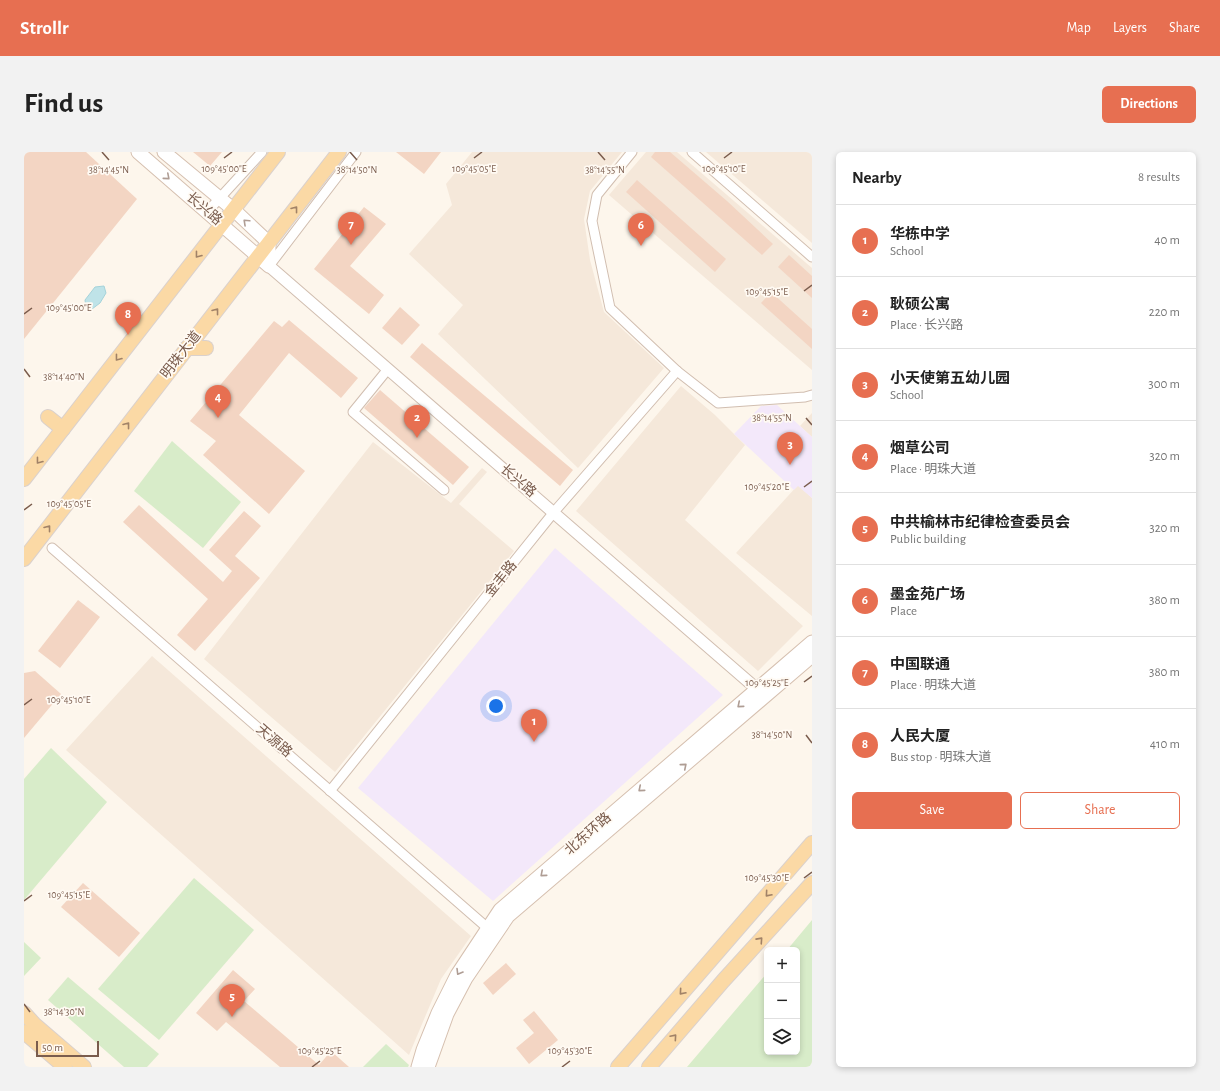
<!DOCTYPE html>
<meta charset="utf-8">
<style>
:root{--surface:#fff;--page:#f2f2f2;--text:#222;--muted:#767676;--line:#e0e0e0;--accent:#e76f51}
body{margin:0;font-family:"Alegreya Sans","Noto Sans SC",sans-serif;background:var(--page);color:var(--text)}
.controls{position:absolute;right:12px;bottom:12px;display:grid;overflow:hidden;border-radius:6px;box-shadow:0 2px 6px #0003}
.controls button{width:36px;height:36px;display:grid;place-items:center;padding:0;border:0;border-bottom:1px solid var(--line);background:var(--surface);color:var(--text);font:20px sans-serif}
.scale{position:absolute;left:12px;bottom:10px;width:63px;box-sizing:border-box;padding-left:4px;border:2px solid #7a5c4d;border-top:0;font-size:11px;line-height:14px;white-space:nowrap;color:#7a5c4d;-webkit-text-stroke:3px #fffaf3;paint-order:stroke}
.you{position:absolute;left:472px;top:554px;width:14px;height:14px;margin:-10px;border:3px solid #fff;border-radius:50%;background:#1a73e8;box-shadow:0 0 0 6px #1a73e833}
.badge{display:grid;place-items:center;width:26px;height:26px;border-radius:50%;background:var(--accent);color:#fff;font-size:13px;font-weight:700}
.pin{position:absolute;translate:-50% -33px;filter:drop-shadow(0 1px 2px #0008)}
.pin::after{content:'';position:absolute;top:21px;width:14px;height:12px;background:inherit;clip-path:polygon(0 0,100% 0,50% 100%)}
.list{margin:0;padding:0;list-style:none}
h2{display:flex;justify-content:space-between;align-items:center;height:52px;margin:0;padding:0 16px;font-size:17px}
h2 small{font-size:13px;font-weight:400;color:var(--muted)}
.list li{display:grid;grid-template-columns:26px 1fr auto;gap:12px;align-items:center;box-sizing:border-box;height:72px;padding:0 16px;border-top:1px solid var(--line)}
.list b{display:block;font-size:15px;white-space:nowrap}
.list p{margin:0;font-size:13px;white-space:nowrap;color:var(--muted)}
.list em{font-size:13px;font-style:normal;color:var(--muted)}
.actions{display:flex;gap:8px;padding:12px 16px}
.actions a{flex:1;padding:9px 0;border:1px solid var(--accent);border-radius:6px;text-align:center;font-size:14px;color:var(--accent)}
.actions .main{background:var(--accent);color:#fff}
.icon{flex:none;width:22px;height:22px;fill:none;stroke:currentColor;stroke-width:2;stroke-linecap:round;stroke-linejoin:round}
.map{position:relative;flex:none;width:788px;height:915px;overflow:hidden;border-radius:6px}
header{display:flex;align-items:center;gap:24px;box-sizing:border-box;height:56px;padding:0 20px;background:var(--accent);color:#fff}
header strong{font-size:19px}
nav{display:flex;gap:22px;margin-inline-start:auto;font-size:14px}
.intro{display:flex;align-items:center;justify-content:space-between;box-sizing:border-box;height:96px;padding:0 24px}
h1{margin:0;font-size:28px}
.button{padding:10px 18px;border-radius:6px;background:var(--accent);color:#fff;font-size:14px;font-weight:700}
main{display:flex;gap:24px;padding:0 24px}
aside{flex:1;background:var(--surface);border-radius:6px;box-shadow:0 2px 6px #0003}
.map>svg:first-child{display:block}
.residential{fill:#f5e8da}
.education{fill:#f3e8fa}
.green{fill:#d8ecc9}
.water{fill:#bfe3e8;stroke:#a5d3da}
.building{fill:#f3d5c3}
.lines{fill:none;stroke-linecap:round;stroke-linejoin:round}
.minor-casing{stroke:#d1beb0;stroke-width:11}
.tertiary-casing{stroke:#d1beb0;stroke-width:13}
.secondary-casing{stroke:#d6c0b0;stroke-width:15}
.primary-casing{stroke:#dad1cd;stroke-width:16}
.minor{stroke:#fff;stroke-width:9}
.tertiary{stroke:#fff;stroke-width:11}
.secondary{stroke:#fff;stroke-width:13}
.primary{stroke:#fbd9a5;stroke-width:14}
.oneway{stroke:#af9d94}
.oneway2{stroke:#a18267}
.ticks{fill:none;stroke:#7a5c4d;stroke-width:1.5}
.labels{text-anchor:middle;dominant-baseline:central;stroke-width:3.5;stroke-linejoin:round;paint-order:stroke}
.street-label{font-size:14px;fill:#7a5c4d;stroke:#fffaf3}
.ticks-label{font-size:10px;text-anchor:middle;fill:#7a5c4d;stroke:#fffaf3;stroke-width:3.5;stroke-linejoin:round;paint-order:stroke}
</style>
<header>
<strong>Strollr</strong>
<nav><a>Map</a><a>Layers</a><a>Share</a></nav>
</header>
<div class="intro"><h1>Find us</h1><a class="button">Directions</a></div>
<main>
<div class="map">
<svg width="788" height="915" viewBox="0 0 788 915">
<rect width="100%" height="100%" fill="#fdf6ec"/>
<g class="residential">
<path d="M 448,0 L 598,0 L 566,39 L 560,67 L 566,108 L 580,160 L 640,216 L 554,316 L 414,182 L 439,153 L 385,102 L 428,53 L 422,32 Z"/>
<path d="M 622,0 L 653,0 L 788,116 L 788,218 L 585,43 Z"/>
<path d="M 682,0 L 788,0 L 788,91 Z"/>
<path d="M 657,234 L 691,263 L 721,293 L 661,368 L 779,474 L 734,519 L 552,359 Z"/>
<path d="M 788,261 L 788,285 L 776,274 Z"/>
<path d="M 349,290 L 427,351 L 458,316 L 463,320 L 435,352 L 490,399 L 311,620 L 180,507 Z"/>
<path d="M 774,333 L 788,346 L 788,464 L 712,401 Z"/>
<path d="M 128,504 L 447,784 L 417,827 L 385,903 L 42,598 Z"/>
</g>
<g class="education">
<path d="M 753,253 L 788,285 L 788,346 L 774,334 L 770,338 L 710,282 L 737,254 Z"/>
<path d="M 531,396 L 699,543 L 469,749 L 334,636 Z"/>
</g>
<g class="green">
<path d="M 148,289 L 217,350 L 179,396 L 110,339 Z"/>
<path d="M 27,596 L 83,650 L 0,748 L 0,627 Z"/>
<path d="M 170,726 L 230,778 L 135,888 L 74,837 Z"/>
<path d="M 788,768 L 788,915 L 663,915 L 743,821 L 743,900 L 773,900 L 773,798 L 763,798 Z"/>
<path d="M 0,790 L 17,806 L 0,824 Z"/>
<path d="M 44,825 L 135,902 L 123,915 L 100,915 L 24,848 Z"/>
<path d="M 362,892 L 385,913 L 384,915 L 339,915 Z"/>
</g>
<path class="water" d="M 80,134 L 82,141 L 76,151 L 68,157 L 62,156 L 61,148 L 71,135 Z"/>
<g class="building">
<path d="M 0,0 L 62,0 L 113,47 L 0,187 Z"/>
<path d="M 169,0 L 198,0 L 186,14 Z"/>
<path d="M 372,0 L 417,0 L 400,22 Z"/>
<path d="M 631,0 L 646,0 L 703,49 L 749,92 L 738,103 L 627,5 Z"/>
<path d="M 613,28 L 702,107 L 691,120 L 602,40 Z"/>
<path d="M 340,55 L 362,72 L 326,114 L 360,143 L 345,162 L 290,117 Z"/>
<path d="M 765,103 L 788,124 L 788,146 L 754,115 Z"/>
<path d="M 747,140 L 788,177 L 788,197 L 737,151 Z"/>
<path d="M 376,155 L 396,173 L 378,193 L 358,176 Z"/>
<path d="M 265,168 L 334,226 L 317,246 L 265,201 L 215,263 L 281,319 L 245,362 L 179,303 L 192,289 L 166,269 L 250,169 L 258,175 Z"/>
<path d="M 398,191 L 549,318 L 536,334 L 386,205 Z"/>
<path d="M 356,238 L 445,315 L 429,333 L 340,256 Z"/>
<path d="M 115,353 L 199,430 L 208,419 L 185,398 L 220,359 L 237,374 L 211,404 L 236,426 L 171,499 L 153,483 L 184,447 L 99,370 Z"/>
<path d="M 54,448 L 76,465 L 36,516 L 14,499 Z"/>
<path d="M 11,519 L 37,542 L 0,586 L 0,521 Z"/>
<path d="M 59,731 L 116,781 L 95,805 L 37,755 Z"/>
<path d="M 482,811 L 492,822 L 469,843 L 459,831 Z"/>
<path d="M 209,818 L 231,837 L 220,849 L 295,913 L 307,899 L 325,915 L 256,915 L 202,870 L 193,879 L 172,861 Z"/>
<path d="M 510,859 L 534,888 L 505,912 L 492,896 L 510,881 L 499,868 Z"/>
</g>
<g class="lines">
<defs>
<g id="minor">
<path d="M 608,0 L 573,43 L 568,69 L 586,156 L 653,219 L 694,251 L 781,245 L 788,243"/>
<path d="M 668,0 L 788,105"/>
<path d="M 183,60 L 238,0"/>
<path d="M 245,114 L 332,0"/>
<path d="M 364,217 L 329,260 L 420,338"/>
<path d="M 28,396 L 467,779"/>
<path d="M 306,639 L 530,360 L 653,219"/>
</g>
<path id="tertiary" d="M 245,114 L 734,538 L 738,543"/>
<g id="secondary">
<path d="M 114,0 L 245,114"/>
<path d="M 140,0 L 210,58 L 245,91 L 245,102"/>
<path d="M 394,915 L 399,898 L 414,861 L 433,823 L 476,758 L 788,490"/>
<path d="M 404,915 L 423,862 L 442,826 L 484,764 L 788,504"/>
</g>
<g id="primary">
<path d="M 163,196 L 182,196"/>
<path d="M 24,265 L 39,277"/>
<path d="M 0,327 L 254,0"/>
<path d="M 0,407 L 315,0"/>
<path d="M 0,861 L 10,872 L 60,915"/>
<path d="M 0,880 L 41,915"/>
<path d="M 594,915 L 788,691"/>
<path d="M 625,915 L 699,829 L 788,731"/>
</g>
</defs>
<use href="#minor" class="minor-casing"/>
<use href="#tertiary" class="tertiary-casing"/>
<use href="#secondary" class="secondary-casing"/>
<use href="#primary" class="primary-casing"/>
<use href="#minor" class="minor"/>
<use href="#tertiary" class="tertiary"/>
<use href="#secondary" class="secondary"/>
<use href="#primary" class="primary"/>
</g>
<defs><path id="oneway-chevron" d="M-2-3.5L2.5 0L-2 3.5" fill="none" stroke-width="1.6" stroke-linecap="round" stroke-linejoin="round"/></defs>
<g class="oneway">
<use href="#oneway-chevron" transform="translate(143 25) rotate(41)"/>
<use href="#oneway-chevron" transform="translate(222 70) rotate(-137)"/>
<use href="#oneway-chevron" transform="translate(716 553) rotate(140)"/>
<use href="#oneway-chevron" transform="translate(660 614) rotate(-40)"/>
<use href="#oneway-chevron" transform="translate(617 637) rotate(140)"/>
<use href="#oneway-chevron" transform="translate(519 722) rotate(139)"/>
<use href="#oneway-chevron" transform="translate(435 820) rotate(121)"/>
</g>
<g class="oneway2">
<use href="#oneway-chevron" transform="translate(271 57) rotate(-52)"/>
<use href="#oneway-chevron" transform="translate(174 103) rotate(128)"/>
<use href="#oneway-chevron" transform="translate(192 159) rotate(-52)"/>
<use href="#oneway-chevron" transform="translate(94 206) rotate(128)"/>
<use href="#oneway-chevron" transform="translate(103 273) rotate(-52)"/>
<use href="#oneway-chevron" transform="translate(15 309) rotate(128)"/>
<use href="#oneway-chevron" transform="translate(24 376) rotate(-52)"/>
<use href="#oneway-chevron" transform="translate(744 742) rotate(131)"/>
<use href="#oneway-chevron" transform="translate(736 788) rotate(-48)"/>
<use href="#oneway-chevron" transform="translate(658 840) rotate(131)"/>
<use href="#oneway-chevron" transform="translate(650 885) rotate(-49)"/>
</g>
<path class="ticks" d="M 78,0 L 85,8M 326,0 L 333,8M 574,0 L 581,8M 200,6 L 208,0M 450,6 L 458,0M 700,6 L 708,0M 780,139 L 788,133M 0,162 L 8,156M 0,217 L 6,225M 782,266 L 788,273M 780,335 L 788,329M 0,358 L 8,352M 780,530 L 788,524M 0,553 L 8,547M 782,583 L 788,591M 780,726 L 788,720M 0,749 L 8,743M 0,852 L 6,860M 288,915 L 296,909M 538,915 L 546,909"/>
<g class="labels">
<g class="street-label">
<text transform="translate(180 57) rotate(41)">长兴路</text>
<text transform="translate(157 203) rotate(-52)">明珠大道</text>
<text transform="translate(494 329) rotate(41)">长兴路</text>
<text transform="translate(477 427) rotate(-51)">金丰路</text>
<text transform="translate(250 589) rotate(41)">天源路</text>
<text transform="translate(564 682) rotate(-41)">北东环路</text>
</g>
</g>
<g class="ticks-label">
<text x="200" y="20">109°45'00"E</text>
<text x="450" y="20">109°45'05"E</text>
<text x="700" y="20">109°45'10"E</text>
<text x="85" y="21">38°14'45"N</text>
<text x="333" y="21">38°14'50"N</text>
<text x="581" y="21">38°14'55"N</text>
<text x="743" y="143">109°45'15"E</text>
<text x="45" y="159">109°45'00"E</text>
<text x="40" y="228">38°14'40"N</text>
<text x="748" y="269">38°14'55"N</text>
<text x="743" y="338">109°45'20"E</text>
<text x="45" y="355">109°45'05"E</text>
<text x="743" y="534">109°45'25"E</text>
<text x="45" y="551">109°45'10"E</text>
<text x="748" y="586">38°14'50"N</text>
<text x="743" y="729">109°45'30"E</text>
<text x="45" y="746">109°45'15"E</text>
<text x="40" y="863">38°14'30"N</text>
<text x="296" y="902">109°45'25"E</text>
<text x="546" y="902">109°45'30"E</text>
</g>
</svg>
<div class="controls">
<button>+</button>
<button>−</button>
<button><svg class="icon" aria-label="layers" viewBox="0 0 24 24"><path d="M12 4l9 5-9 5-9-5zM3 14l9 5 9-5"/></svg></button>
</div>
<div class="scale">50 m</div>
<div class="you"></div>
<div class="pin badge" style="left:510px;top:590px">1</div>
<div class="pin badge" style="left:393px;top:286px">2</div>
<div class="pin badge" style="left:766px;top:313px">3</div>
<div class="pin badge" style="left:194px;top:266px">4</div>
<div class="pin badge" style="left:208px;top:865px">5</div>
<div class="pin badge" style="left:617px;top:94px">6</div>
<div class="pin badge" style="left:327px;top:93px">7</div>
<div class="pin badge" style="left:104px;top:183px">8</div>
</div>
<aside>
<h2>Nearby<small>8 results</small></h2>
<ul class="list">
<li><span class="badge">1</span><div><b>华栋中学</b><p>School</p></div><em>40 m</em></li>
<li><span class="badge">2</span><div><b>耿硕公寓</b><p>Place · 长兴路</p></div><em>220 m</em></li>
<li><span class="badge">3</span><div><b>小天使第五幼儿园</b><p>School</p></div><em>300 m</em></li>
<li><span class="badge">4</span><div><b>烟草公司</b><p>Place · 明珠大道</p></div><em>320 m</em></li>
<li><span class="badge">5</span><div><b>中共榆林市纪律检查委员会</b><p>Public building</p></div><em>320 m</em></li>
<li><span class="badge">6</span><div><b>墨金苑广场</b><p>Place</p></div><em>380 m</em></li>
<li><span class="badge">7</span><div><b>中国联通</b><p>Place · 明珠大道</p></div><em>380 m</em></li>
<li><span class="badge">8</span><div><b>人民大厦</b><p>Bus stop · 明珠大道</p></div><em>410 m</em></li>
</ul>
<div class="actions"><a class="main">Save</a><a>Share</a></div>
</aside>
</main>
